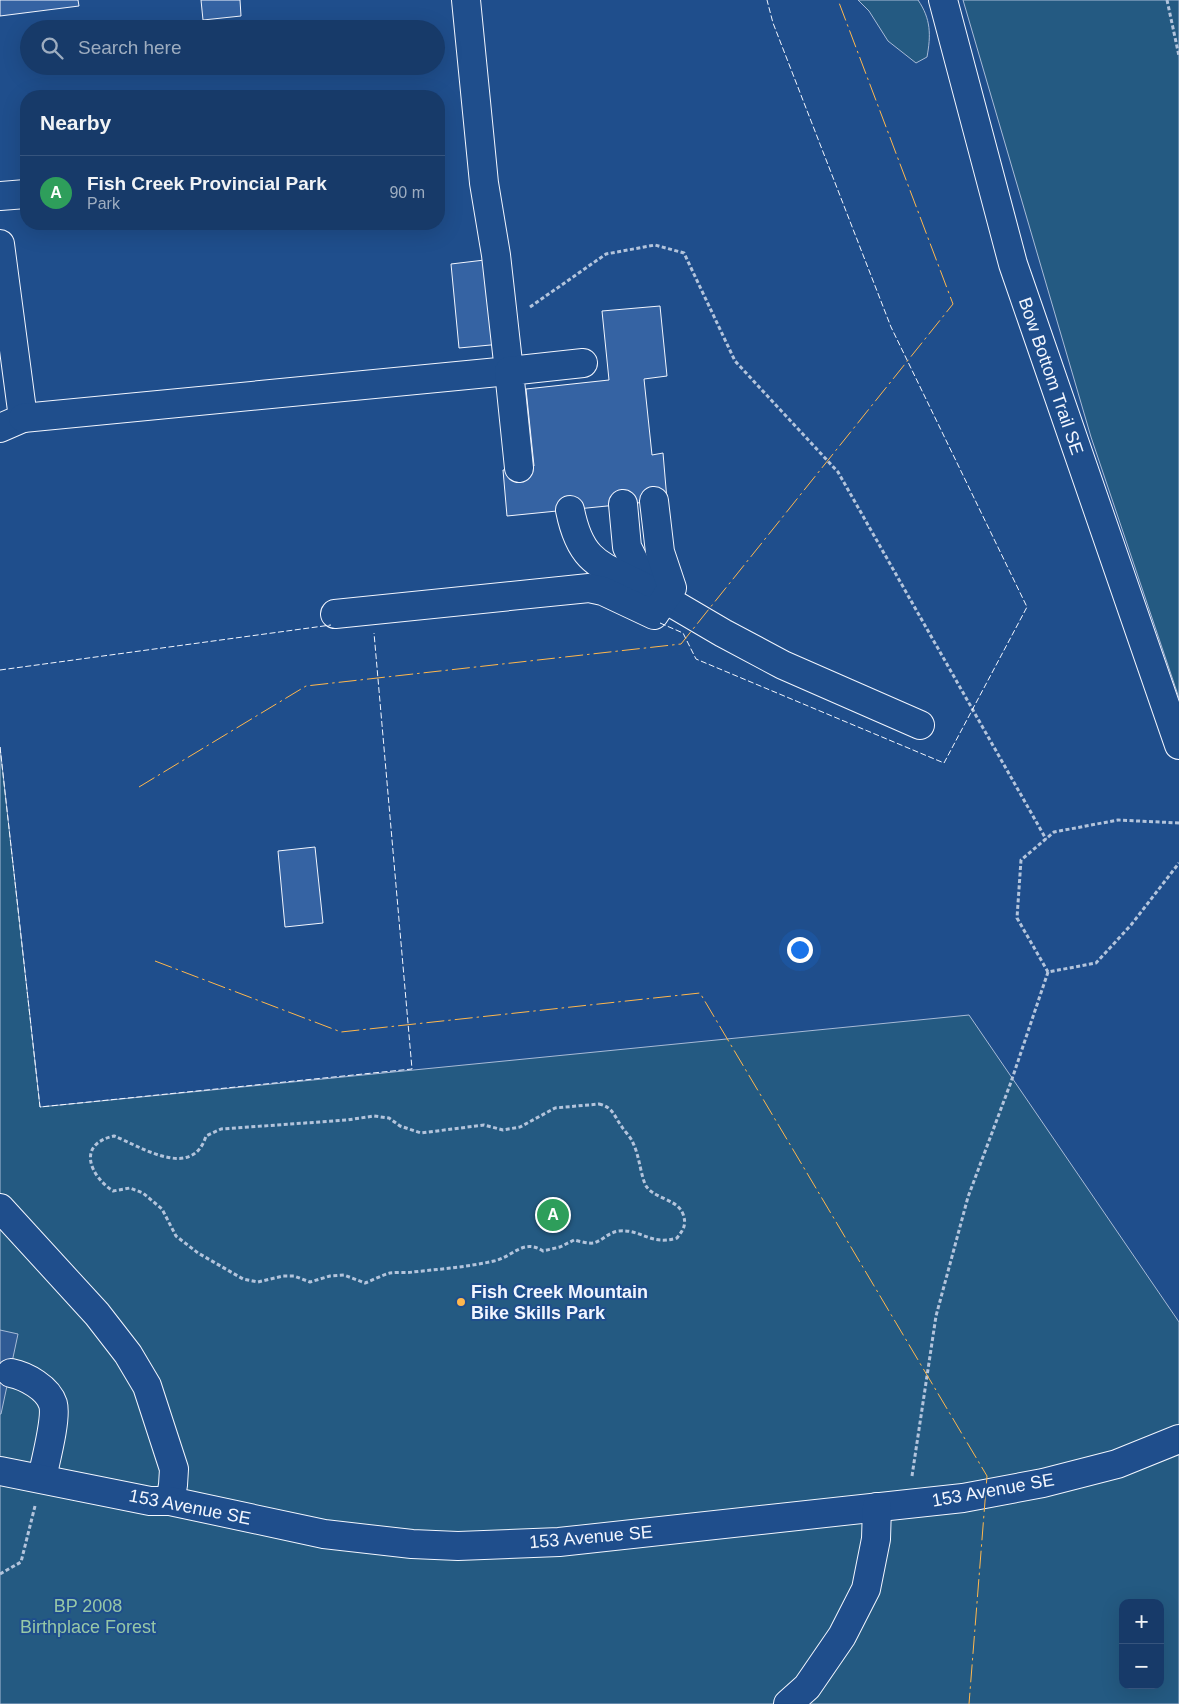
<!DOCTYPE html>
<meta charset="utf-8">
<style>
:root{--surface:#173a69;--page:#20416f;--text:#f1f3f6;--muted:#9eadc0;--line:#36547d;--accent:#ffb74d}
body{margin:0;font-family:Arial,sans-serif;background:var(--page);color:var(--text)}
.controls{position:absolute;right:15px;bottom:15px;display:grid;overflow:hidden;border-radius:10px;box-shadow:0 5px 20px #0002}
.controls button{width:45px;height:45px;display:grid;place-items:center;padding:0;border:0;border-bottom:1px solid var(--line);background:var(--surface);color:var(--text);font:25px sans-serif}
.you{position:absolute;left:799px;top:949px;width:18px;height:18px;margin:-12px;border:4px solid #fff;border-radius:50%;background:#1a73e8;box-shadow:0 0 0 8px #1a73e833}
.badge{display:grid;place-items:center;width:32px;height:32px;border-radius:50%;background:var(--accent);color:#fff;font-size:16px;font-weight:700}
.pin{position:absolute;translate:-50% -50%;border:2px solid #fff;box-shadow:0 1px 5px #0006}
.list{margin:0;padding:0;list-style:none}
h2{display:flex;justify-content:space-between;align-items:center;height:65px;margin:0;padding:0 20px;font-size:21px}
h2 small{font-size:16px;font-weight:400;color:var(--muted)}
.list li{display:grid;grid-template-columns:32px 1fr auto;gap:15px;align-items:center;box-sizing:border-box;height:75px;padding:0 20px;border-top:1px solid var(--line)}
.list b{display:block;font-size:19px;white-space:nowrap}
.list p{margin:0;font-size:16px;white-space:nowrap;color:var(--muted)}
.list em{font-size:16px;font-style:normal;color:var(--muted)}
.icon{flex:none;width:28px;height:28px;fill:none;stroke:currentColor;stroke-width:2;stroke-linecap:round;stroke-linejoin:round}
.map{position:relative;flex:none;width:1179px;height:1704px;overflow:hidden}
.search{position:absolute;background:var(--surface);box-shadow:0 5px 20px #0002;left:20px;top:20px;width:425px;height:55px;display:flex;align-items:center;gap:12px;box-sizing:border-box;padding:0 18px;border-radius:28px;color:var(--muted);font-size:19px}
.panel{position:absolute;background:var(--surface);box-shadow:0 5px 20px #0002;left:20px;top:90px;width:425px;height:140px;border-radius:20px}
.map>svg:first-child{display:block}
.green{fill:#245a82;stroke:#a8bbd7;fill-rule:evenodd}
.parking{fill:#305b95;stroke:#a8bbd7}
.building{fill:#3563a3;stroke:#f2f6ff}
.lines{fill:none;stroke-linecap:round;stroke-linejoin:round}
.minor-casing{stroke:#f2f6ff;stroke-width:30}
.path{stroke:#b3c4dc;stroke-width:3;stroke-dasharray:4 2.5;stroke-linecap:butt}
.minor{stroke:#1f4e8c;stroke-width:28}
.fence{stroke:#f2f6ff;stroke-width:1;stroke-dasharray:6 2.5;stroke-linecap:butt}
.power{stroke:#ffb74d;stroke-width:1;stroke-dasharray:18 4 2.5 4;stroke-linecap:butt}
.poi-dot{fill:#ffb74d;stroke:#1f4e8c;stroke-width:2}
.labels{text-anchor:middle;dominant-baseline:central;stroke-width:4;stroke-linejoin:round;paint-order:stroke}
.street-label{font-size:18px;fill:#f2f6ff;stroke:#1f4e8c}
.poi-label{font-size:18px;font-weight:bold;fill:#f2f6ff;stroke:#1f4e8c;text-anchor:start}
.park-label{font-size:18px;fill:#97c8a6;stroke:#1f4e8c}
</style>
<div class="map">
<svg width="1179" height="1704" viewBox="0 0 1179 1704">
<rect width="100%" height="100%" fill="#1f4e8c"/>
<g class="green">
<path d="M 858,0 L 918,0 C 931,19 931,35 927,57 L 916,63 L 888,41 L 869,11 Z"/>
<path d="M 963,0 L 1179,0 L 1179,698 L 1091,437 Z"/>
<path d="M 0,747 L 40,1107 L 969,1015 L 1179,1322 L 1179,1704 L 0,1704 ZM 1123,1603 L 1160,1603 L 1160,1685 L 1123,1685 Z"/>
</g>
<path class="parking" d="M 0,1330 L 18,1334 L 1,1414 L 0,1414 Z"/>
<g class="building">
<path d="M 0,0 L 78,0 L 79,6 L 0,16 Z"/>
<path d="M 201,0 L 240,0 L 241,16 L 203,20 Z"/>
<path d="M 493,259 L 501,344 L 459,348 L 451,264 Z"/>
<path d="M 660,306 L 667,376 L 644,379 L 652,455 L 663,453 L 667,500 L 507,516 L 503,470 L 534,466 L 526,389 L 609,380 L 602,311 Z"/>
<path d="M 315,847 L 323,923 L 285,927 L 278,851 Z"/>
</g>
<g class="lines">
<defs>
<g id="minor">
<path d="M 943,0 L 1013,264 L 1179,745"/>
<path d="M 0,196 L 26,194"/>
<path d="M 0,244 L 23,418 L 0,428"/>
<path d="M 23,418 L 509,371 L 496,255 L 484,183 L 466,0"/>
<path d="M 519,468 L 509,371 L 583,363"/>
<path d="M 623,504 L 627,547 L 648,589 L 723,633 L 783,665 L 920,725"/>
<path d="M 570,510 C 581,565 602,565 648,589"/>
<path d="M 335,614 L 589,588 L 603,591 L 654,615 L 672,588 L 660,552 L 654,501"/>
<path d="M 0,1208 L 97,1314 L 128,1354 L 147,1386 L 174,1469 L 173,1485 L 170,1501"/>
<path d="M 11,1373 C 26,1376 48,1388 53,1404 C 57,1418 45,1463 42,1478"/>
<path d="M 0,1471 L 150,1501 L 170,1501 L 324,1534 L 412,1544 L 458,1546 L 559,1542 L 963,1498 L 1043,1483 L 1117,1464 L 1179,1439"/>
<path d="M 788,1704 L 807,1687 L 842,1636 L 866,1589 L 876,1539 L 877,1507"/>
</g>
</defs>
<use href="#minor" class="minor-casing"/>
<g class="path">
<path d="M 1167,0 L 1179,56"/>
<path d="M 530,307 L 606,254 L 655,245 L 684,253 L 735,361 L 838,472 L 1046,839"/>
<path d="M 1179,823 L 1118,820 L 1054,832 L 1021,860 L 1017,918 L 1048,972 L 1096,963 L 1131,925 L 1179,863"/>
<path d="M 599,1104 C 613,1107 614,1116 622,1127 C 625,1132 631,1137 633,1143 C 639,1155 640,1171 645,1184 C 652,1199 677,1198 683,1214 C 687,1225 683,1230 677,1238 C 650,1246 642,1229 619,1231 C 609,1232 603,1240 594,1243 C 588,1244 579,1241 574,1240 L 560,1247 L 543,1251 C 523,1238 513,1257 494,1261 C 468,1267 440,1269 413,1272 C 406,1273 397,1272 390,1273 C 382,1275 373,1280 365,1283 L 344,1275 L 330,1276 L 310,1282 L 294,1276 L 283,1276 L 258,1282 L 243,1279 L 198,1253 L 176,1236 L 162,1209 L 143,1193 L 130,1188 L 113,1191 C 89,1175 77,1144 114,1136 C 140,1146 192,1181 206,1136 L 221,1129 L 347,1120 L 374,1116 L 389,1118 L 400,1126 L 421,1133 L 484,1125 L 503,1130 L 520,1127 L 555,1108 Z"/>
<path d="M 912,1476 L 936,1316 L 968,1197 L 1011,1082 L 1048,972"/>
<path d="M 0,1574 L 21,1562 L 35,1506"/>
</g>
<use href="#minor" class="minor"/>
<g class="fence">
<path d="M 660,623 L 683,633 L 696,659 L 944,763 L 1027,607 L 891,327 L 773,23 L 767,0"/>
<path d="M 0,670 L 331,625"/>
<path d="M 0,747 L 40,1107 L 412,1069 L 374,633"/>
</g>
<g class="power">
<path d="M 139,787 L 306,686 L 681,644 L 953,304 L 838,0"/>
<path d="M 155,961 L 341,1032 L 700,993 L 987,1476 L 969,1704"/>
</g>
</g>
<circle class="poi-dot" cx="461" cy="1302" r="5"/>
<g class="labels">
<g class="street-label">
<text transform="translate(1051 376) rotate(71)">Bow Bottom Trail SE</text>
<text transform="translate(993 1490) rotate(-10)">153 Avenue SE</text>
<text transform="translate(190 1507) rotate(11)">153 Avenue SE</text>
<text transform="translate(591 1537) rotate(-5)">153 Avenue SE</text>
</g>
<g class="poi-label">
<text x="471" y="1292">Fish Creek Mountain<tspan x="471" dy="21">Bike Skills Park</tspan></text>
</g>
<g class="park-label">
<text x="88" y="1606">BP 2008<tspan x="88" dy="21">Birthplace Forest</tspan></text>
</g>
</g>
</svg>
<div class="controls">
<button>+</button>
<button>−</button>
</div>
<div class="you"></div>
<div class="pin badge" style="left:553px;top:1215px;background:#2e9e5b">A</div>
<div class="search"><svg class="icon" aria-label="search" viewBox="0 0 24 24"><circle cx="10" cy="10" r="6"/><path d="M15 15l6 6"/></svg>Search here</div>
<section class="panel">
<h2>Nearby<small></small></h2>
<ul class="list">
<li><span class="badge" style="background:#2e9e5b">A</span><div><b>Fish Creek Provincial Park</b><p>Park</p></div><em>90 m</em></li>
</ul>
</section>
</div>
